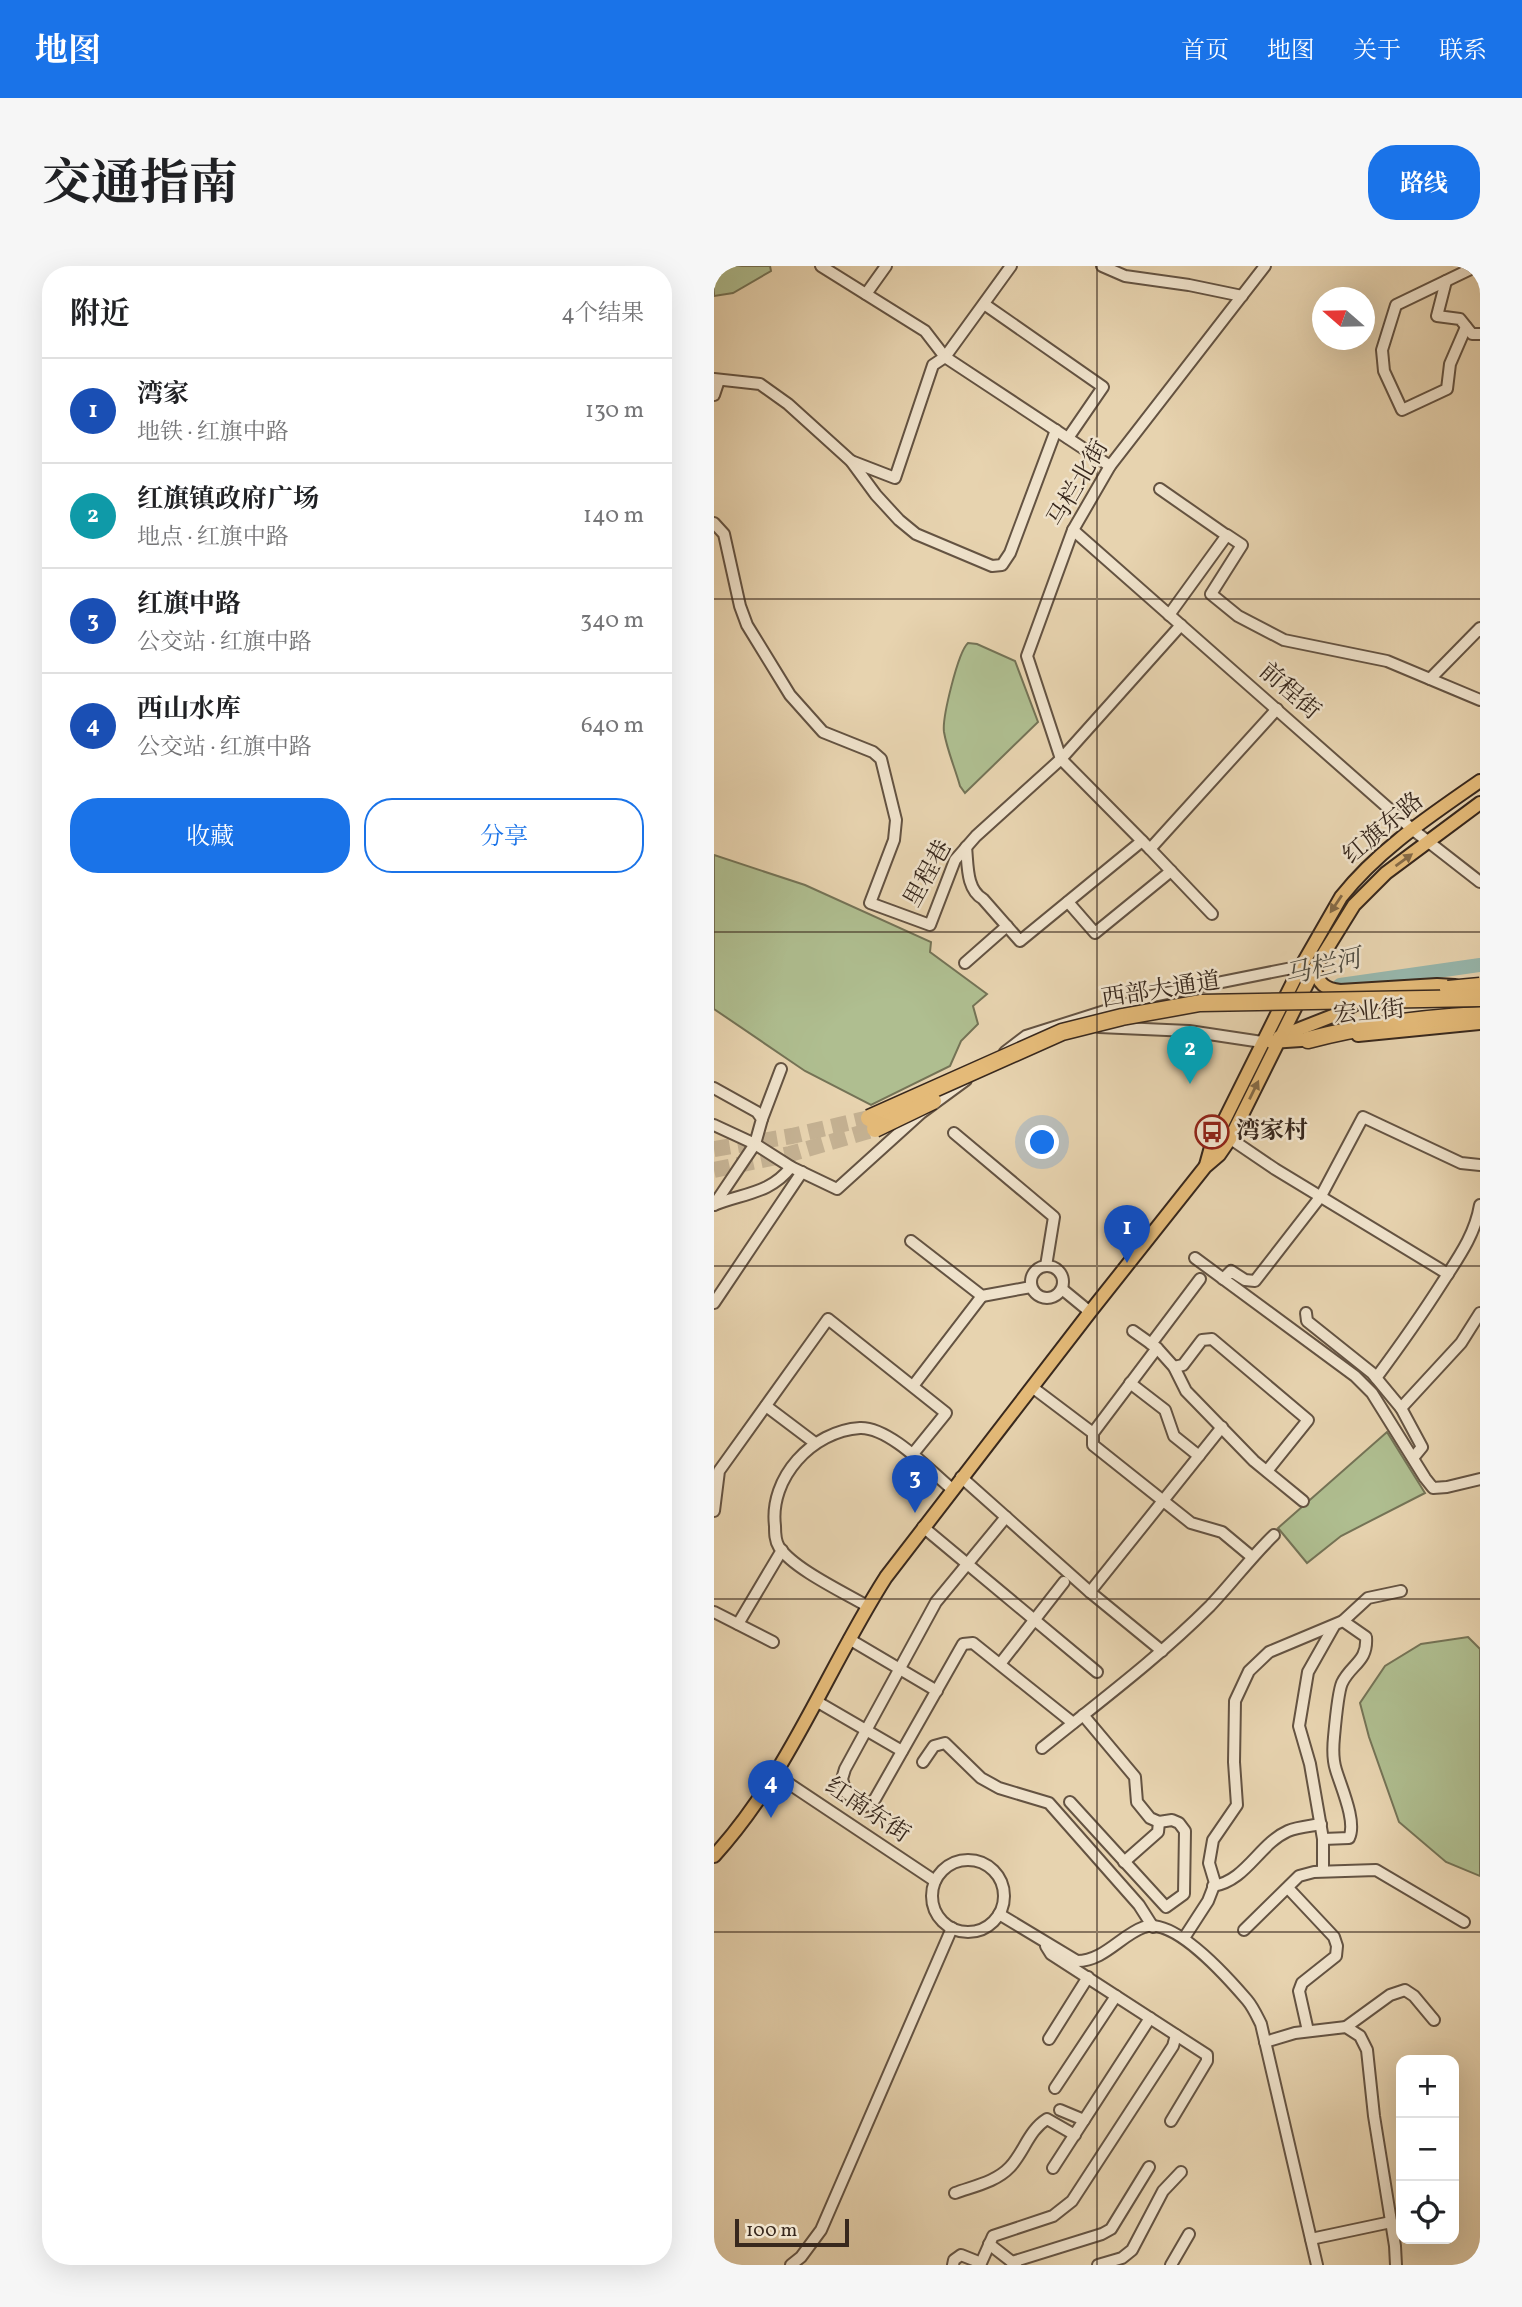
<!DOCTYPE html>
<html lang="zh">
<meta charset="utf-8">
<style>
:root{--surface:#fff;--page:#f6f6f6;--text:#202124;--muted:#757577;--line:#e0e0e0;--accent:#1a73e8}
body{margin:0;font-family:Vollkorn,"Noto Serif SC",serif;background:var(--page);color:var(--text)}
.controls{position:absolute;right:21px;bottom:21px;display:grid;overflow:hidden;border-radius:14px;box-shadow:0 7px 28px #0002}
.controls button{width:63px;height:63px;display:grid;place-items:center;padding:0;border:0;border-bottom:2px solid var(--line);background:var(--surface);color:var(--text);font:35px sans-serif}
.compass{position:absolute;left:598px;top:21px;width:63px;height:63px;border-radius:50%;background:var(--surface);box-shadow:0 7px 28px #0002;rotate:290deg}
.scale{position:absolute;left:21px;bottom:18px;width:114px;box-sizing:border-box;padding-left:7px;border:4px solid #38281d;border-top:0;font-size:19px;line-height:24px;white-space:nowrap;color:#38281d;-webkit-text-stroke:5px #efe2cb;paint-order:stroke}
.you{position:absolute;left:329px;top:877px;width:24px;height:24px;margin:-18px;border:5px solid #fff;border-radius:50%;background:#1a73e8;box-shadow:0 0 0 10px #1a73e833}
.badge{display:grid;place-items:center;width:46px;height:46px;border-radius:50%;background:var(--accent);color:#fff;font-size:23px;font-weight:700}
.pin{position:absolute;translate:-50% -58px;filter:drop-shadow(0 2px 4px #0008)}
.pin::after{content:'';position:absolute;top:37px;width:24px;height:21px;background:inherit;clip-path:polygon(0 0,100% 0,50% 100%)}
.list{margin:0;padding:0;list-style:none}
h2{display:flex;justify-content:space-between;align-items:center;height:91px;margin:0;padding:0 28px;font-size:30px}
h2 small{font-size:23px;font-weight:400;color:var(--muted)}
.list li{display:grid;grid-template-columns:46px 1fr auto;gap:21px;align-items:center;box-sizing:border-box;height:105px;padding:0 28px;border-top:2px solid var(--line)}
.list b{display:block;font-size:26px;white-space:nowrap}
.list p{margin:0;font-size:23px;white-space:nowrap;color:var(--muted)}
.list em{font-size:23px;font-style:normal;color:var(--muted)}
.actions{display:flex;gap:14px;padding:21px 28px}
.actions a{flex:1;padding:16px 0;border:2px solid var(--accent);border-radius:28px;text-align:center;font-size:24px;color:var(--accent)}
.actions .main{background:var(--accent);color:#fff}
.icon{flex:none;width:38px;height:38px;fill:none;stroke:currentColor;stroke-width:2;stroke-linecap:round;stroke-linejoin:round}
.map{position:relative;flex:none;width:766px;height:1999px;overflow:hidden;border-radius:28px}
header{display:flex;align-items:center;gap:42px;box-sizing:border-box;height:98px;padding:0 35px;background:var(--accent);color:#fff}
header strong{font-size:33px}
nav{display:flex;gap:38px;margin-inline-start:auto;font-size:24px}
.intro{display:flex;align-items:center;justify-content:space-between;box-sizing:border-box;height:168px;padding:0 42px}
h1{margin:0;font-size:49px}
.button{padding:18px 32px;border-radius:28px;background:var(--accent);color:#fff;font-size:24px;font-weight:700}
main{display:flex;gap:42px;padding:0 42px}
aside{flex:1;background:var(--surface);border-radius:28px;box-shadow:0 7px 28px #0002}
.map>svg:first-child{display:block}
.green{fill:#afbe90;stroke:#747356;stroke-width:2}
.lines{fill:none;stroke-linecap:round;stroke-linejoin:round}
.river{stroke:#97b7ad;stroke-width:14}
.highway-tunnel{stroke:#c4b192;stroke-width:16;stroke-dasharray:16 8;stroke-linecap:butt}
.minor-casing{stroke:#645342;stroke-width:14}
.major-casing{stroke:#38281d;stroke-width:16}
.highway-casing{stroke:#38281d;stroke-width:19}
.minor{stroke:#efe2cb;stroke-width:10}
.major{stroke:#e4ba78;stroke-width:12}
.highway{stroke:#e4ba78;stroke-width:16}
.highway-bridge-casing{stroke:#38281d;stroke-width:19;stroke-linecap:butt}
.highway-bridge{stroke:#e4ba78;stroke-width:16}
.oneway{fill:#856a46}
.grid{fill:none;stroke:#38281d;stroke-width:2;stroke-opacity:0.55}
.labels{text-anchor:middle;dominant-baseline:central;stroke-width:5;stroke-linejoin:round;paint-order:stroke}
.street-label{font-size:24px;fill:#38281d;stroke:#efe2cb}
.poi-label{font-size:24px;font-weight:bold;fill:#38281d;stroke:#efe2cb;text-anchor:start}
.water-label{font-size:26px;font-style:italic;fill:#504c41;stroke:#efe2cb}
</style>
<header>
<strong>地图</strong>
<nav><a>首页</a><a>地图</a><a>关于</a><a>联系</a></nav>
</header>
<div class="intro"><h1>交通指南</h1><a class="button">路线</a></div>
<main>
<aside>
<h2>附近<small>4个结果</small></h2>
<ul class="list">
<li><span class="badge" style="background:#1a4fb4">1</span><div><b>湾家</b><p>地铁 · 红旗中路</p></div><em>130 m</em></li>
<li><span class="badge" style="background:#0f9aa8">2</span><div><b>红旗镇政府广场</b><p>地点 · 红旗中路</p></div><em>140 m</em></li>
<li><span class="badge" style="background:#1a4fb4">3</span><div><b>红旗中路</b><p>公交站 · 红旗中路</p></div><em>340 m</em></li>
<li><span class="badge" style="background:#1a4fb4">4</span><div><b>西山水库</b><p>公交站 · 红旗中路</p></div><em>640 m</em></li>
</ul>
<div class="actions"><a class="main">收藏</a><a>分享</a></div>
</aside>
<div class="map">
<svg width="766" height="1999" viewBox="0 0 766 1999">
<rect width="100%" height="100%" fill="#e7d3af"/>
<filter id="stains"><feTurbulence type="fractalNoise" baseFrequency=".00286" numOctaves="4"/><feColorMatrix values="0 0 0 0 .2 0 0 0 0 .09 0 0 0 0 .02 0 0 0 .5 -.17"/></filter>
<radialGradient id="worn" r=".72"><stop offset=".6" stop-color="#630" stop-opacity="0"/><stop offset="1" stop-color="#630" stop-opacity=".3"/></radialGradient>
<g class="green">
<path d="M 0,0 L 56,0 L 57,5 L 19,27 L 0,30 Z"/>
<path d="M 254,377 L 263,378 L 301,395 L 324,456 L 251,527 L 246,520 C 241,502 233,484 230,466 C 228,452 244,386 254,377 Z"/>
<path d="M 0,589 L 91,619 L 217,676 L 216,686 L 273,728 L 259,740 L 264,758 L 247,775 L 236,800 L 157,839 L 91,805 L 0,743 Z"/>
<path d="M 673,1166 L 711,1227 L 627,1270 L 593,1297 L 564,1262 Z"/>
<path d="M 754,1371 L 766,1383 L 766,1610 L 732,1596 L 685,1556 L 655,1471 L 646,1437 L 671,1400 L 707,1378 Z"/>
</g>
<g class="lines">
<path class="river" d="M 617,729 L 626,719 L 766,699"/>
<g class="highway-tunnel">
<path d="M 0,883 L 78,870 L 155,852"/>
<path d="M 0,904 L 76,888 L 161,863"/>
</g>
<defs>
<g id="minor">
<path d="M 107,0 L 211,65 L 231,91 L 297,0"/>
<path d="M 388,0 L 411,10 L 475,19 L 528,30"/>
<path d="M 551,0 L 396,200 L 359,264 L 313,390 L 347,493 L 436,583 L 563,443"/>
<path d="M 732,15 L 723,50 L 746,53 L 758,68 L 766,68"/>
<path d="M 152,28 L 172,0"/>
<path d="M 270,38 L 389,121 L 354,172"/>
<path d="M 752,61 L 736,98 L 733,123 L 688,144 L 670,105 L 668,84 L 682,39 L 763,0"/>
<path d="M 0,113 L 46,118 L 74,138 L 137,195 L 162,229 L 185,254 L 202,268 L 278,300 L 288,299 L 296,287 L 342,164"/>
<path d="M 0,129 L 5,114"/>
<path d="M 137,195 L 181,212 L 219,99 L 231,91 L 396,200"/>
<path d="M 446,223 L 512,269"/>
<path d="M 0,257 L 10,268 L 26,340 L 33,359 L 76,429 L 109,466 L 159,486 L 167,493 L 182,554 L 180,574 L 156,637 L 216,659 L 241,594 L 262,570 L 347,493 L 467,359"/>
<path d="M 359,264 L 698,563 L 766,616"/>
<path d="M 455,349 L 513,269 L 528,279 L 497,328 L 524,350 L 570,374 L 673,395 L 766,434"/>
<path d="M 716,413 L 766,362"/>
<path d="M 252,581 C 254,599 252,623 269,633 L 306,675 L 428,575"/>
<path d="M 436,583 L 498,648"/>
<path d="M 354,636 L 381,667 L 457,605"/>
<path d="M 251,697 L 293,660"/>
<path d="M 385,761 L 475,765 L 548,776"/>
<path d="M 291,786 L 312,770 L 438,730 L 588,700"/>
<path d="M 0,822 L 43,846 L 48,853 L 41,878 L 0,939"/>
<path d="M 48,853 L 67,803"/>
<path d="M 0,859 L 41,878 L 77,901 L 123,923 L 207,847 L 252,814"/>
<path d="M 240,867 L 340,951 L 332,1000"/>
<path d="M 511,869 L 561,903 L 734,1008"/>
<path d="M 0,939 C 29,927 56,928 77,901"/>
<path d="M 197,975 L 268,1030 L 317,1021"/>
<path d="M 481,992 L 641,1110 L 658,1127 L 711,1212 L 719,1222 L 733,1221 L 766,1213"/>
<circle cx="333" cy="1016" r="16"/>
<path d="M 509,1013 L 517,1005 L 531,1014 L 541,1015 L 607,930 L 649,851 L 747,897 L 766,899"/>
<path d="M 348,1023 L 376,1046"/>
<path d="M 0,1037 L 88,906"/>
<path d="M 592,1047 L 593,1055 L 658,1107 L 687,1142 L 708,1181 L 699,1192"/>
<path d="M 437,1078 L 486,1013"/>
<path d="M 443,1082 L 460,1101 L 472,1125 L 540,1195 L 589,1235"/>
<path d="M 460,1101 L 469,1099 L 488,1074 L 498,1073 L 594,1154 L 553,1205"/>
<path d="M 662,1112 C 685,1081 707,1050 728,1017 C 744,992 761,969 766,939"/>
<path d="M 416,1117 L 451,1144 L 460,1170 L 485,1190"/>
<path d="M 199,1120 L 268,1030"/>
<path d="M 318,1121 L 379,1167 L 443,1082 L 419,1065"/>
<path d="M 52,1140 L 101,1177"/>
<path d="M 687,1142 L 747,1077 L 766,1047"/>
<path d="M 379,1167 L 379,1179 L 477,1257 L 508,1266 L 538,1291"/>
<path d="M 247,1211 L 376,1326 L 448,1385"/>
<path d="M 0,1245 L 5,1205 L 114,1053 L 232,1147 L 198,1189"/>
<path d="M 292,1251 L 222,1336 L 131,1503 L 128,1513 L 132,1527 L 152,1540 L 161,1533 L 249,1378 L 259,1377 L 359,1457"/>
<path d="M 209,1261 L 383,1406"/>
<path d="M 376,1326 L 508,1161"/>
<path d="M 153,1340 C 129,1326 80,1303 65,1281 C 61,1275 61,1267 61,1260 C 55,1212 98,1165 146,1162 C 176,1161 216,1205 238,1223"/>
<path d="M 0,1346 L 59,1376"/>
<path d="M 24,1358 L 68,1284"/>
<path d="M 135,1373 L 223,1425"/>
<path d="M 286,1398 L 350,1316"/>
<path d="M 102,1435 L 188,1485"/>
<path d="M 328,1482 C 385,1436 444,1392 496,1340 C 518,1317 537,1291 560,1269"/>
<path d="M 209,1496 L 220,1480 L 231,1477 L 267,1512 L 285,1522 L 335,1537 L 425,1639 L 439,1661"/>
<path d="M 62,1509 L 221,1615"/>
<path d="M 356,1536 L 452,1641 L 470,1628 L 471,1565 L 465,1557 L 458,1554 L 445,1556 L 436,1552 L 423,1536 L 421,1511 L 369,1449"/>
<path d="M 609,1573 L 635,1572 C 643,1556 627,1521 622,1504 C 619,1495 619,1481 620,1471 C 621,1460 624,1426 628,1417 C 637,1398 654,1396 652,1371 L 629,1355"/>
<circle cx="254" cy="1630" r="36"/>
<path d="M 410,1596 L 444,1566 L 445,1556"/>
<path d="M 609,1601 L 609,1573 L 596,1498 L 585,1460 L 594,1406 L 620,1360"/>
<path d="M 499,1620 C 532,1615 545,1578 574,1565 C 583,1561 596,1560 607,1558"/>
<path d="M 574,1622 L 620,1671 L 623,1680 L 622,1690 L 588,1717 L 585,1725 L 594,1765"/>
<path d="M 285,1648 L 363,1695 C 390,1695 407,1669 430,1661 C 461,1651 515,1713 533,1734 C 539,1741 543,1750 547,1758 L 603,1999"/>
<path d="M 530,1664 L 585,1610 L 600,1606 L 662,1604 L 750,1656"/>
<path d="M 470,1672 L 494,1635 L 501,1617 L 495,1597 L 499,1574 L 523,1539 L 520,1496 L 521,1435 L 535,1405 L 555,1386 L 629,1355 L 654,1332 L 687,1325"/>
<path d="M 332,1680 L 337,1688 L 493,1789 L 493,1795 L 457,1855"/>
<path d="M 632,1761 L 676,1729 L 691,1724 L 700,1730 L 720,1754"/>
<path d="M 335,1773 L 374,1711"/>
<path d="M 551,1776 L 581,1767 L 632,1761 L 646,1770 L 653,1784 L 660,1850 L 681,1980 L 682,1999"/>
<path d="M 341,1822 L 402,1730"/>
<path d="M 346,1844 L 370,1854"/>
<path d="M 339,1902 L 436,1752"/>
<path d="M 241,1927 C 260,1920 282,1916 296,1901 C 310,1886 315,1864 333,1853 L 361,1869"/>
<path d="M 597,1973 L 677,1956"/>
<path d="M 275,1978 L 302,1999"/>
<path d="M 298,1996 L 388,1968 L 397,1963 L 435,1901"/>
<path d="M 77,1999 L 87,1991 L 107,1964 L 238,1662"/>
<path d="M 239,1999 L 240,1994 L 247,1989 L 267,1997 L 279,1970 L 339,1950 L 358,1935 L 459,1780 L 462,1769"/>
<path d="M 384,1999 L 408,1992 L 418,1984 L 449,1925 L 467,1906"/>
<path d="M 457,1999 L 475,1968"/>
</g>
<g id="major">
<path d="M 601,702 C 604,718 611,723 626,725 L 723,719 L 741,720"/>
<path d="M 644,769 L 766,757"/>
<path d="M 565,771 L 621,749 L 647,735"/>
<path d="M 557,776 L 602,773"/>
<path d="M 492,899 L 497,881 L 584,706 L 627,631 C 665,583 716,550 766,515"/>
<path d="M 0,1590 C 75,1508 113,1403 172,1311 L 376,1046 L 491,901 L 505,889 L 516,873 L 601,702 L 640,639 L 672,607 L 766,537"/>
</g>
<path id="highway" d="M 594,774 C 651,759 707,752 766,749"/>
</defs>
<use href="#minor" class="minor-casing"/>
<use href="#major" class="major-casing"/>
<use href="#highway" class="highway-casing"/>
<use href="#minor" class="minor"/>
<use href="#major" class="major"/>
<use href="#highway" class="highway"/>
<defs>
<g id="highway-bridge">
<path d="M 734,723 L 766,720"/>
<path d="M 155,852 L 348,766 L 408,751 L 486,737 L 766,732"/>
<path d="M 161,863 L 219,835"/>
</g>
</defs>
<use href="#highway-bridge" class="highway-bridge-casing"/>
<use href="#highway-bridge" class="highway-bridge"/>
</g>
<defs><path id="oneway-solid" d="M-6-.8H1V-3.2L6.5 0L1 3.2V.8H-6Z" transform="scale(1.75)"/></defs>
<g class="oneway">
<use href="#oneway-solid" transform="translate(690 594) rotate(-36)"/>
<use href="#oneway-solid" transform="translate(622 638) rotate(124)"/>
<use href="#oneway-solid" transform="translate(540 824) rotate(-64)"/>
</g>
<path class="grid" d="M 383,0 L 383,1999M 0,333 L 766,333M 0,666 L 766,666M 0,1000 L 766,1000M 0,1333 L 766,1333M 0,1666 L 766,1666"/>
<defs>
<symbol id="bus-ring" viewBox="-11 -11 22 22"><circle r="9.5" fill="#efe2cb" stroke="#8f2418" stroke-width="1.5"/><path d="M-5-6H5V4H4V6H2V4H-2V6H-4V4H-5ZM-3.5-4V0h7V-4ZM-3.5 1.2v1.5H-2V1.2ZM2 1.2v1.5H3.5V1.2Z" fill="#8f2418"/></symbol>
</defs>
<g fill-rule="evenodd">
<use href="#bus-ring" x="479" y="847" width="38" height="38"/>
</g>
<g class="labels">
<g class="street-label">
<text transform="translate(365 218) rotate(-60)">马栏北街</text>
<text transform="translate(575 426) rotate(41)">前程街</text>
<text transform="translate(670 563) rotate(-40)">红旗东路</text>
<text transform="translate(215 608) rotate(-61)">里程巷</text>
<text transform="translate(447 725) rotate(-9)">西部大通道</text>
<text transform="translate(655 747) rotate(-5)">宏业街</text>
<text transform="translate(153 1545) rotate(34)">红南东街</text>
</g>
<g class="poi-label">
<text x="522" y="866">湾家村</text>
</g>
<g class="water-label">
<text transform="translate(609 702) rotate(-14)">马栏河</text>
</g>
</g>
<rect width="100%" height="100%" filter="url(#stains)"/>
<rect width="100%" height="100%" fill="url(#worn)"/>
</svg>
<div class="controls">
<button>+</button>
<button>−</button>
<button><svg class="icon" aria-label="locate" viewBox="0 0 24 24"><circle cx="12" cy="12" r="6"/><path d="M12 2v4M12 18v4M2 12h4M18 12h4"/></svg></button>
</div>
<svg class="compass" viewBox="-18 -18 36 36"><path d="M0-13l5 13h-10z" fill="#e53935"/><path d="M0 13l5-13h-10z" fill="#757577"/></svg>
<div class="scale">100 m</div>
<div class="you"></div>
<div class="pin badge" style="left:413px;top:997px;background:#1a4fb4">1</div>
<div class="pin badge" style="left:476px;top:818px;background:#0f9aa8">2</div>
<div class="pin badge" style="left:201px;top:1247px;background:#1a4fb4">3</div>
<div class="pin badge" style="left:57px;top:1552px;background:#1a4fb4">4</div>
</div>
</main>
